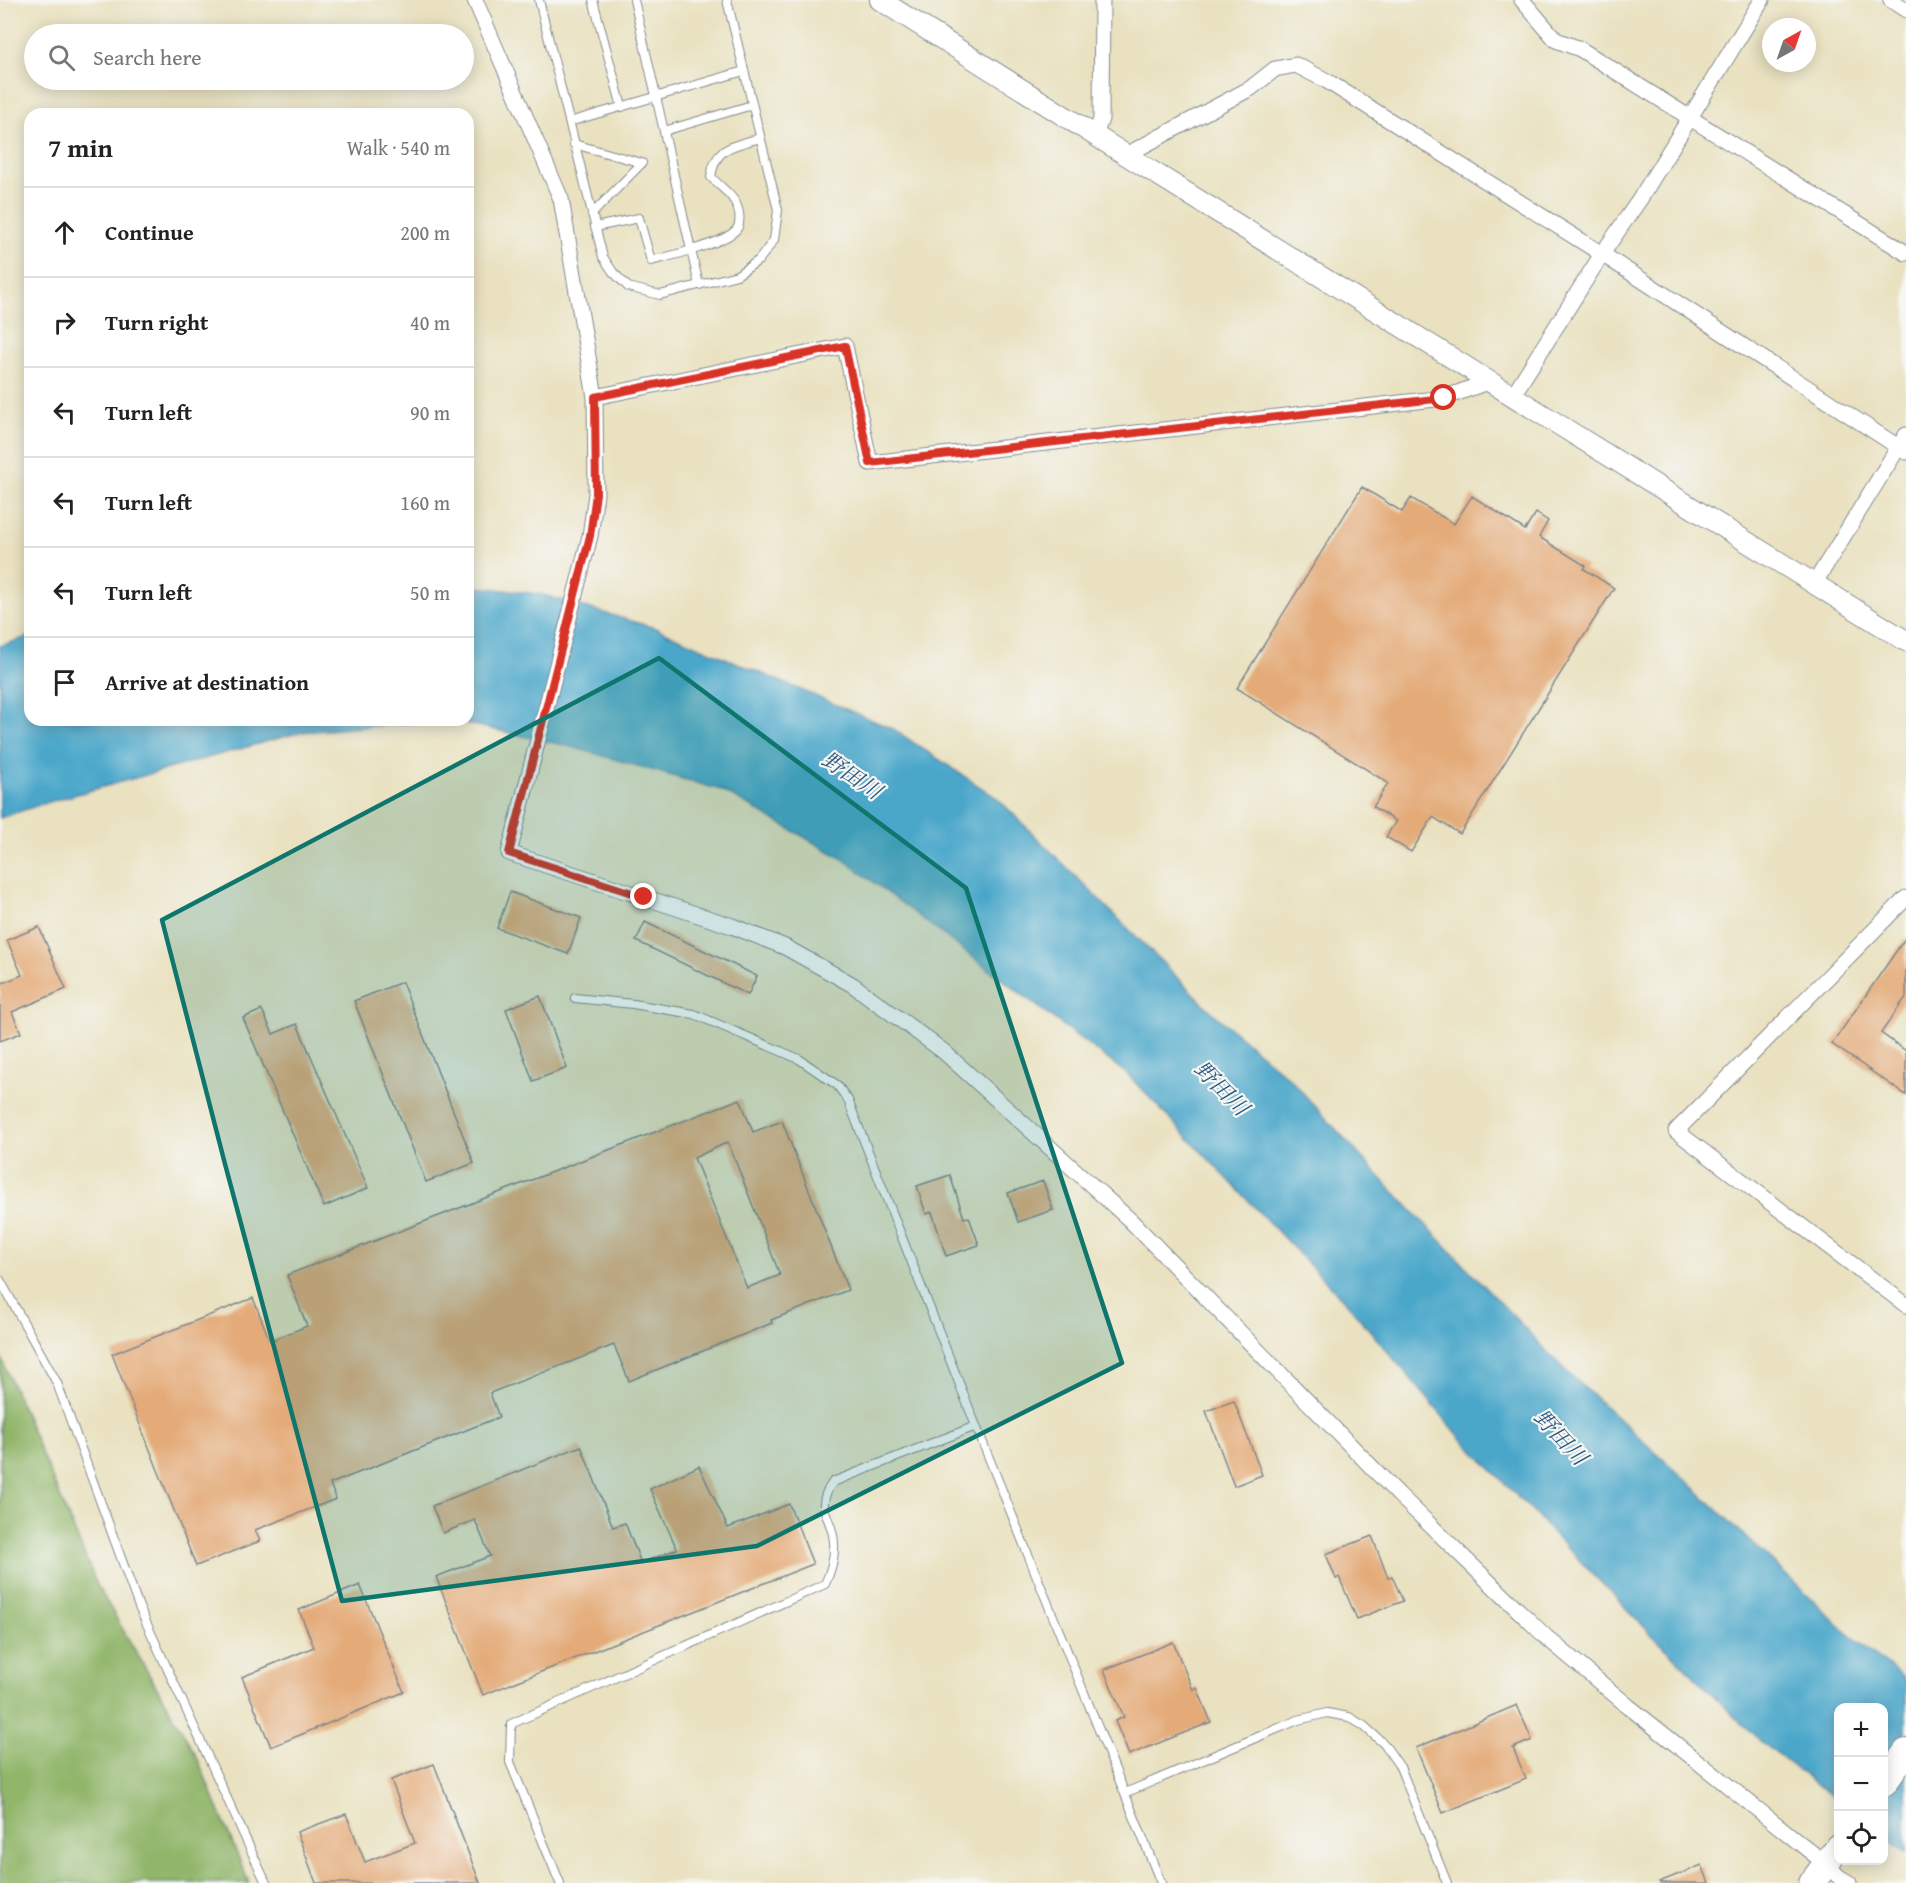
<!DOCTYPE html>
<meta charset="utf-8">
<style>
:root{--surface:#fff;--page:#f6f6f6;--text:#222;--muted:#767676;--line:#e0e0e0}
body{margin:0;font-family:"Gentium Book Plus","Noto Serif JP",serif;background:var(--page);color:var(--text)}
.controls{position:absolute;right:18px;bottom:18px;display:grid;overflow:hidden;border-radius:12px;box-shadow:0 3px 15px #0003}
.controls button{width:54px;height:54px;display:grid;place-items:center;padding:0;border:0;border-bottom:2px solid var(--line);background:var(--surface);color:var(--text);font:30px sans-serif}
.compass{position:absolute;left:1762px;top:18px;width:54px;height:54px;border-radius:50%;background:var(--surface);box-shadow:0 3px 15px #0003;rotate:40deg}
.stop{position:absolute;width:18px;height:18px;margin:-14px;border:4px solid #d93025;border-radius:50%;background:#fff}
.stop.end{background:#d93025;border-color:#fff;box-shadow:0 2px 6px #0008}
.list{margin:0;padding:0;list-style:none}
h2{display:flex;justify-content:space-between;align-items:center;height:78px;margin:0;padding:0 24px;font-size:26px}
h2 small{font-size:20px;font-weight:400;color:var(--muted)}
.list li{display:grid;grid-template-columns:39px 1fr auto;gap:18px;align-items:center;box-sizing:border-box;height:90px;padding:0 24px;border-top:2px solid var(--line)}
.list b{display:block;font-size:22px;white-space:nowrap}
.list em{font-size:20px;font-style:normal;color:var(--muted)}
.icon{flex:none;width:33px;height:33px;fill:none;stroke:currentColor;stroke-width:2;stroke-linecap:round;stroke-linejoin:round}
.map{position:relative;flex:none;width:1906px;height:1883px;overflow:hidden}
.search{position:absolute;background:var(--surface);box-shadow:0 3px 15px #0003;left:24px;top:24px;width:450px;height:66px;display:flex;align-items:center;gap:15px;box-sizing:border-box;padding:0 21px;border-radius:33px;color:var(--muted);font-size:22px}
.panel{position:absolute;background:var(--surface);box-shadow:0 3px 15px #0003;left:24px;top:108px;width:450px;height:618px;border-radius:18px}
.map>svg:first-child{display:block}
.forest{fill:#91b66a;stroke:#567264;stroke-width:1.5}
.water{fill:#4ca7ca;stroke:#346b94;stroke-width:1.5}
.building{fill:#e4ab79;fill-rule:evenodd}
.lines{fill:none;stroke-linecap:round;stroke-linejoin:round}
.service-casing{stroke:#82888e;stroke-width:10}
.minor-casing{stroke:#82888e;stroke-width:17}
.tertiary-casing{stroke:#82888e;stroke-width:22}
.trunk-casing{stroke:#82888e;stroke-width:28}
.service{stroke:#fff;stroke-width:8}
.minor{stroke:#fff;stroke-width:15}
.tertiary{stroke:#fff;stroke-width:20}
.trunk{stroke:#fff;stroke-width:26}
.route{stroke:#d93025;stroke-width:8}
.marked{fill:#0f766e;fill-opacity:0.2;stroke:#0f766e;stroke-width:4.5;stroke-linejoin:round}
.labels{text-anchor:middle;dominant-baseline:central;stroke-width:4.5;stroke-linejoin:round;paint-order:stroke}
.water-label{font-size:22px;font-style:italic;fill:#2c5984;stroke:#f6f6f2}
</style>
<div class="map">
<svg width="1906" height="1883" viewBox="0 0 1906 1883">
<rect width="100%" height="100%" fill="#f6f6f2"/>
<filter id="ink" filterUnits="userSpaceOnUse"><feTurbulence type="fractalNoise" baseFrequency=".0167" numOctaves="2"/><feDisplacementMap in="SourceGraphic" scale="12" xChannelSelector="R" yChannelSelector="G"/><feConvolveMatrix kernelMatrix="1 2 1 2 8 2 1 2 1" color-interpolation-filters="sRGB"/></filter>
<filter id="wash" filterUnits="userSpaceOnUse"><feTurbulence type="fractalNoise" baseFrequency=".008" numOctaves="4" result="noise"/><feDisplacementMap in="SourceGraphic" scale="24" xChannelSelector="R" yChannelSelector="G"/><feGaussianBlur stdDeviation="1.35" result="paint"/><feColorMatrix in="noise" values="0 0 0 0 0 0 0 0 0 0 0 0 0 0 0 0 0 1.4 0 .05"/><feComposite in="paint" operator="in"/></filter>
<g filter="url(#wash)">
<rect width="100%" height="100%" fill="#e9e1bf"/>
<path class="forest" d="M 0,1355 L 98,1587 L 196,1755 L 249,1883 L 0,1883 Z"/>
<g class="water">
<path d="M 468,586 L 540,594 L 655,628 L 893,729 L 997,798 L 1214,1014 L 1290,1079 L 1377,1174 L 1566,1371 L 1686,1480 L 1843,1629 L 1906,1680 L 1906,1853 L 1884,1836 L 1884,1708 L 1838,1708 L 1838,1801 L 1760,1741 L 1651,1634 L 1461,1438 L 1350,1307 L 1127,1074 L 843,859 L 721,790 L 572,747 L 451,720 L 468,720 Z"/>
<path d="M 30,636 L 30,720 L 449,720 L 301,732 L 45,803 L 0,818 L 0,646 Z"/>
</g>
<g id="blocks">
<g class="building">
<path d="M 1362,487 L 1402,512 L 1411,498 L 1454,524 L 1472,496 L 1525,530 L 1536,513 L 1548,521 L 1539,537 L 1586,566 L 1584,569 L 1614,588 L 1460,834 L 1433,817 L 1411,852 L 1386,837 L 1396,821 L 1373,807 L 1388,783 L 1237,688 Z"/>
<path d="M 510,892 L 581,918 L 568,954 L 497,928 Z"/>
<path d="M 645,922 L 757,976 L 748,995 L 636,941 Z"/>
<path d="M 39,927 L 66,989 L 12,1012 L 21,1033 L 0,1041 L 0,984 L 22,975 L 7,940 Z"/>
<path d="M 1906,937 L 1906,997 L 1881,1033 L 1906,1051 L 1906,1095 L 1832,1044 Z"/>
<path d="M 402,982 L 474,1163 L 426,1182 L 354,1001 Z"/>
<path d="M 540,996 L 567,1068 L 533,1081 L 506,1009 Z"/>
<path d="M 262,1010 L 273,1034 L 297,1024 L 368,1188 L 324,1207 L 243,1018 Z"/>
<path d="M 740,1099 L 753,1132 L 782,1121 L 848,1290 L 771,1320 L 772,1323 L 629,1381 L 614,1345 L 490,1393 L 499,1417 L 330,1484 L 336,1499 L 255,1530 L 260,1541 L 196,1566 L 112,1354 L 253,1298 L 270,1341 L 307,1326 L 287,1275 ZM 728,1142 L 780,1275 L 747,1288 L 694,1158 Z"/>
<path d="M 950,1175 L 964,1218 L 969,1217 L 979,1245 L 946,1256 L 932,1212 L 926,1214 L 917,1186 Z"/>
<path d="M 1043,1181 L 1053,1210 L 1018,1222 L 1008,1193 Z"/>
<path d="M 1234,1401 L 1262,1475 L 1234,1486 L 1206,1411 Z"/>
<path d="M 581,1446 L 613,1527 L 625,1523 L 641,1563 L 677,1549 L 650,1489 L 699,1466 L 728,1528 L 789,1504 L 813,1564 L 483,1695 L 436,1577 L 490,1556 L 475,1520 L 443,1533 L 432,1506 Z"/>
<path d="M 1372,1536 L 1388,1578 L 1392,1576 L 1403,1601 L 1357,1619 L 1339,1577 L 1336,1579 L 1326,1554 Z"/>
<path d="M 360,1585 L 404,1692 L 271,1747 L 242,1677 L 314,1647 L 299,1610 Z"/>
<path d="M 1173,1642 L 1193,1690 L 1197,1688 L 1211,1722 L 1129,1755 L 1115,1721 L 1124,1717 L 1104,1670 Z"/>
<path d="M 1517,1705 L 1532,1740 L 1513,1748 L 1526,1779 L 1443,1813 L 1416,1748 Z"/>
<path d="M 434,1764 L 480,1883 L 316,1883 L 297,1832 L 346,1814 L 365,1862 L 415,1843 L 391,1780 Z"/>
<path d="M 1702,1865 L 1709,1883 L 1660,1883 L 1659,1882 Z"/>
</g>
</g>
</g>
<g filter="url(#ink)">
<use href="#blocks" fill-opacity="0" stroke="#82888e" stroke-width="1.5"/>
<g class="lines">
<defs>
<g id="service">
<path d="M 539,0 L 603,257 L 613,272 L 628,287 L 660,295 L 737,275 L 759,260 L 774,240 L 778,210 L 727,0"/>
<path d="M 593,0 L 622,107"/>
<path d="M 634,0 L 699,285"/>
<path d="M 569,122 L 744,71"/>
<path d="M 664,131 L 752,105"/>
<path d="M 574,144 L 642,163 L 592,214"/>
<path d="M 595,227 L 639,218 L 651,261 C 669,256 730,243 738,227 C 740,222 740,214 738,209 C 734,195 720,187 711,177 C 715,146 734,146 760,138"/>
<path d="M 575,998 L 633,1004 L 694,1014 L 799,1059 L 837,1085 L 848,1100 L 976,1426 L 1161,1883"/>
<path d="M 0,1280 L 57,1383 L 139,1607 L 266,1883"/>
<path d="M 1125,1793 L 1298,1720 L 1327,1713 L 1349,1717 L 1364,1726 L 1384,1744 L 1400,1767 L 1447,1883"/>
<path d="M 560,1883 L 510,1762 L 511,1724 L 825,1584 C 831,1571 835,1557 834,1542 C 832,1515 813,1509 833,1482 L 976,1426"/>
</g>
<g id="minor">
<path d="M 475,0 L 561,199 L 595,397 L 596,494 L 590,536 L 509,853 L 732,926 L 785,947 L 853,985 L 943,1051 L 1130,1220 L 1399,1495 L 1546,1637 L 1628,1706 L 1826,1864 L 1839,1877 L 1849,1883"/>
<path d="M 1522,0 L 1556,40 L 1580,49 L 1906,253"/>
<path d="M 1891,0 L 1906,10"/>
<path d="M 1095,136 L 1101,119 L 1102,0"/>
<path d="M 1126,155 L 1251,88 L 1275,69 L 1296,65 L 1327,81 L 1602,254 L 1906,452"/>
<path d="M 1513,395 L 1602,254 L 1640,199 L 1762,0"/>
<path d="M 595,397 L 845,346 L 870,463 L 1444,398 L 1490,381"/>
<path d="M 1814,584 L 1906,435"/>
<path d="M 1906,898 L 1676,1131 L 1906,1305"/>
</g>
<path id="tertiary" d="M 880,0 L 1126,155 L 1906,641"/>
<g id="trunk">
<path d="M 1884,1783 L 1906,1752"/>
<path d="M 1812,1883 L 1838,1847"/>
</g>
</defs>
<use href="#service" class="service-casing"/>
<use href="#minor" class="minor-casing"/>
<use href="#tertiary" class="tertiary-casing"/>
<use href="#trunk" class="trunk-casing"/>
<use href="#service" class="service"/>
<use href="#minor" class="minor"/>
<use href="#tertiary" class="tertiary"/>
<use href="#trunk" class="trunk"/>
</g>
</g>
<g class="lines" filter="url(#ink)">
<path class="route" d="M 644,897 L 509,853 L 590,536 L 596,494 L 595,397 L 845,346 L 870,463 L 1444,398"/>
</g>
<path class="marked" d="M 659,658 L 966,888 L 1122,1363 L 757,1546 L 342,1601 L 225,1164 L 162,920 Z"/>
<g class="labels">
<g class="water-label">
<text transform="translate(852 775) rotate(34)">野田川</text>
<text transform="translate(1222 1088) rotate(45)">野田川</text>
<text transform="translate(1561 1437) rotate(47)">野田川</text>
</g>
</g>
</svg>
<div class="controls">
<button>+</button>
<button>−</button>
<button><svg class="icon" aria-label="locate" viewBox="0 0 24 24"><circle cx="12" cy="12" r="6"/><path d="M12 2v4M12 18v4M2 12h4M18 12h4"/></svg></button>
</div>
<svg class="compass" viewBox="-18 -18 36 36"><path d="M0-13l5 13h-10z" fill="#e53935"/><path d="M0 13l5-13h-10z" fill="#767676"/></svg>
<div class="stop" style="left:1444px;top:398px"></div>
<div class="stop end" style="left:644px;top:897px"></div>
<div class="search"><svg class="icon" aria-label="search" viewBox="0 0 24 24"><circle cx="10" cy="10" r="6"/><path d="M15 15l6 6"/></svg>Search here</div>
<section class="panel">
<h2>7 min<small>Walk · 540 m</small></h2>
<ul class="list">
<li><svg class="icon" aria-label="ahead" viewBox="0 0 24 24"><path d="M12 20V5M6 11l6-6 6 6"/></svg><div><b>Continue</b></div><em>200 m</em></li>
<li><svg class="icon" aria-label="right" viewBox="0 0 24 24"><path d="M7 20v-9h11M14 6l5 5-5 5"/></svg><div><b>Turn right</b></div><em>40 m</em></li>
<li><svg class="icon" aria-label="left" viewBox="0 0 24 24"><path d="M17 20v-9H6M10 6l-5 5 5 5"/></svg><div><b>Turn left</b></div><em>90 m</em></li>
<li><svg class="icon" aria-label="left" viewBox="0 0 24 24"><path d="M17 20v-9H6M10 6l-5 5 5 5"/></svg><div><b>Turn left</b></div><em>160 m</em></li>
<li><svg class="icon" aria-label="left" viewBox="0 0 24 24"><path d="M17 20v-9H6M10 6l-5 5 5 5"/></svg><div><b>Turn left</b></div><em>50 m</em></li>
<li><svg class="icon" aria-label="arrive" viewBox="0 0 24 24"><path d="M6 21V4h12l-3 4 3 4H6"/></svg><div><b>Arrive at destination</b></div></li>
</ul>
</section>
</div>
